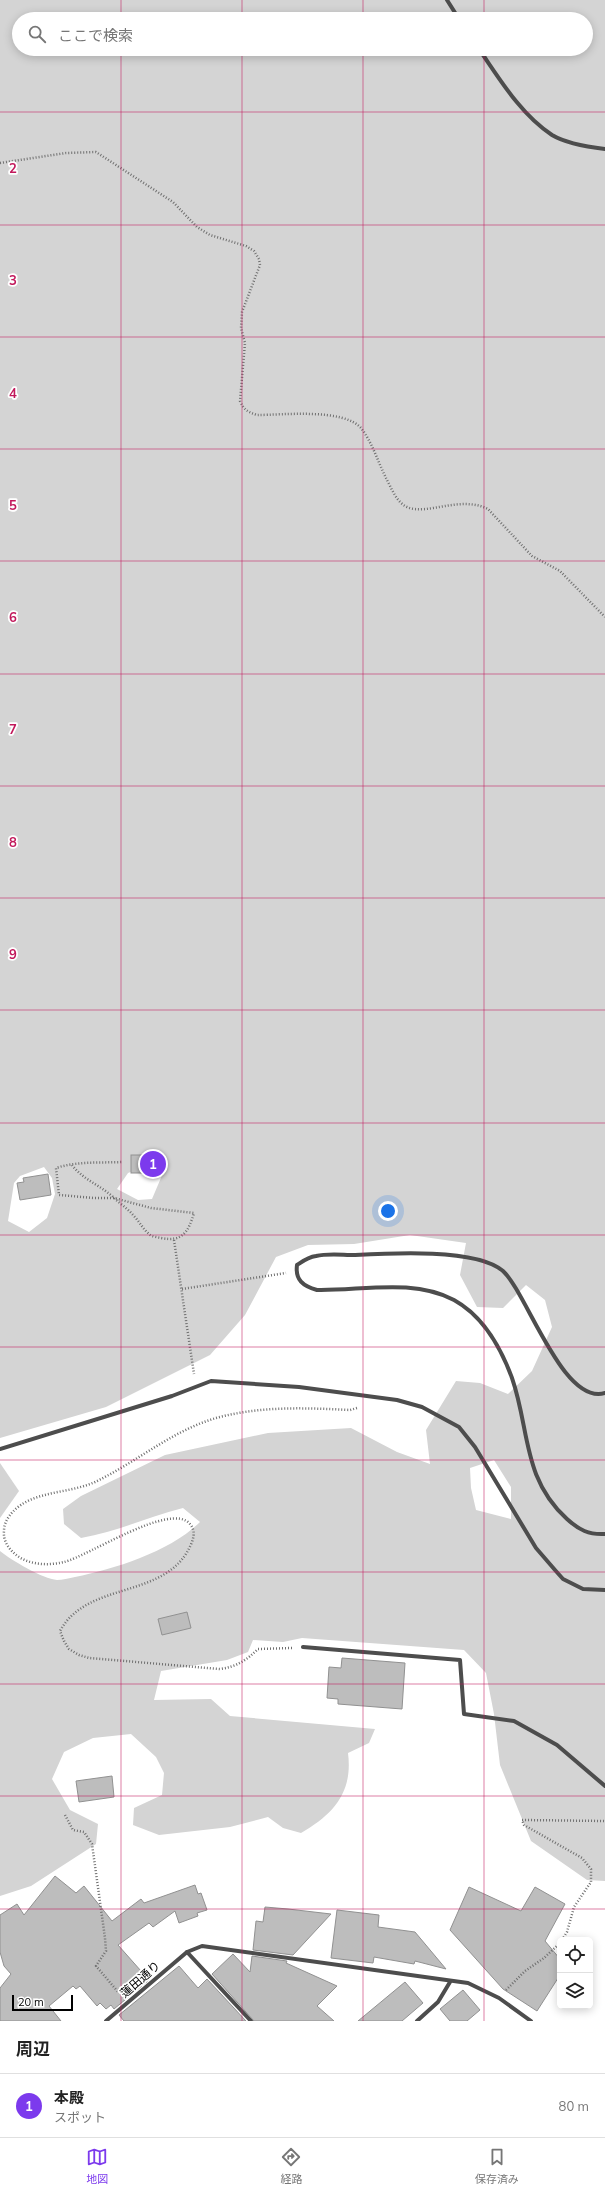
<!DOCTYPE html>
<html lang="ja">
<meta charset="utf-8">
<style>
:root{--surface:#fff;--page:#f6f6f6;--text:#222;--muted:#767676;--line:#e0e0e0;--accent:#7c3aed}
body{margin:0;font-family:Mulish,"Noto Sans JP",sans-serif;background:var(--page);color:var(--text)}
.controls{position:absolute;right:12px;bottom:12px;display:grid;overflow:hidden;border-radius:6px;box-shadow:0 2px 10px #0003}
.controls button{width:36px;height:36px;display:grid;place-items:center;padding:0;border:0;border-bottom:1px solid var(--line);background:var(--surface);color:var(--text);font:20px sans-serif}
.scale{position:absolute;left:12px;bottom:10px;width:61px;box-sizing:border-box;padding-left:4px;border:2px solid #000;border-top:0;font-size:11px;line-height:14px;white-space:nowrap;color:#000;-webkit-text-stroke:3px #fff;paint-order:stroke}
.you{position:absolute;left:388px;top:1211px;width:14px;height:14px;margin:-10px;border:3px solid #fff;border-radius:50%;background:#1a73e8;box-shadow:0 0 0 6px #1a73e833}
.badge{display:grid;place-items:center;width:26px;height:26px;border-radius:50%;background:var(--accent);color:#fff;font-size:13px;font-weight:700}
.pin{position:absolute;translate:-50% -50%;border:2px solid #fff;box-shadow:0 1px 4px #0006}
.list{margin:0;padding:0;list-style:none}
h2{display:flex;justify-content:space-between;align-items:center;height:52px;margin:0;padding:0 16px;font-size:17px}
h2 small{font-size:13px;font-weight:400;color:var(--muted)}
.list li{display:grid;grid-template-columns:26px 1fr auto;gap:12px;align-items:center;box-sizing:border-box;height:64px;padding:0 16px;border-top:1px solid var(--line)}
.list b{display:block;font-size:15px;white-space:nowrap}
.list p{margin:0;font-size:13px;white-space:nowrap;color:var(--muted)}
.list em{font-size:13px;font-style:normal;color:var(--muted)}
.icon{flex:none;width:22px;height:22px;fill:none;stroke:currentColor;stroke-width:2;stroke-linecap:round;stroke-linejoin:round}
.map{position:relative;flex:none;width:605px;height:2021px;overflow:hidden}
.search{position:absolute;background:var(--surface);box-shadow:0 2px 10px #0003;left:12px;right:12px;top:12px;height:44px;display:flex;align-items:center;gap:10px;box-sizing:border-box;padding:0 14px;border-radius:22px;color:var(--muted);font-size:15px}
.sheet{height:116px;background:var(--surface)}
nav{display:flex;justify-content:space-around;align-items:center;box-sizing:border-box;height:56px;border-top:1px solid var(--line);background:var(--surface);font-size:11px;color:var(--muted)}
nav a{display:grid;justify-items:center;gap:2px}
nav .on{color:var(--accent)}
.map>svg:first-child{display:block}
.green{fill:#d4d4d4;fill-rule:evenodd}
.building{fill:#bdbdbd;stroke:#919191}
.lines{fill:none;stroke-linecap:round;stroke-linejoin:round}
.path{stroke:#6f6f6f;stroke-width:2.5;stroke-dasharray:1 2;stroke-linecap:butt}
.minor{stroke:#4d4d4d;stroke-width:4}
.grid{fill:none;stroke:#c2185b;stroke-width:1;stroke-opacity:0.55}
.labels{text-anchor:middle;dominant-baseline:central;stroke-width:3.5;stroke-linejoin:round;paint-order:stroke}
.street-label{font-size:12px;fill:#000;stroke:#fff}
.grid-label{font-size:13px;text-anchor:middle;font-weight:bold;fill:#c2185b;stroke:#fff;stroke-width:3.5;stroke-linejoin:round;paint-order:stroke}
</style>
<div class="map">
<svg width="605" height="2021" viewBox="0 0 605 2021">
<rect width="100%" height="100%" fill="#fff"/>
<g class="green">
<path d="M 0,0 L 605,0 L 605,1881 L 587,1880 L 531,1841 L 500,1765 L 494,1714 L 486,1673 L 464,1650 L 302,1638 L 283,1642 L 253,1640 L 248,1652 L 227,1660 L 161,1671 L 154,1700 L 211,1699 L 230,1716 L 375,1729 L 369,1743 L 348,1753 C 353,1792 334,1814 301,1833 L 283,1828 L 268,1817 L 230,1827 L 159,1835 L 133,1825 L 134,1808 L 162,1795 L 164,1773 L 156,1757 L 131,1734 L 93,1738 L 64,1752 L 52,1779 L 70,1810 L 98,1824 L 96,1844 L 31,1886 L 0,1896 L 0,1551 C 11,1560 43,1579 57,1580 C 62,1580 69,1578 75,1577 C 115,1569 171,1551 200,1522 L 183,1508 C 148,1517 116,1532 81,1538 L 64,1524 L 63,1509 L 81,1496 L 165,1455 L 268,1433 L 351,1428 L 397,1452 L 430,1464 L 426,1430 L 456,1381 L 480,1383 L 508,1394 L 532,1371 L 552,1327 L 545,1300 L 526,1285 L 503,1308 L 477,1307 L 460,1275 L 466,1243 L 410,1235 L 354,1244 L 308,1245 L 276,1257 L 245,1315 L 210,1355 L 106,1407 L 0,1438 ZM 19,19 L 586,19 L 586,49 L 19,49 ZM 159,1161 L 166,1166 L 152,1199 L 138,1200 L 117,1189 L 128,1173 ZM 44,1167 L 52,1178 L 55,1194 L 47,1218 L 29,1232 L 8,1221 L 14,1183 L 20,1176 ZM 494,1460 L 511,1487 L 511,1519 L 476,1510 L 471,1488 L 470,1468 Z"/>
<path d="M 0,1463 L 19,1491 L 0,1518 Z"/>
</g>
<g class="building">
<rect x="131" y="1155" width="18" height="18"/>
<path d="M 48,1174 L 51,1195 L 20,1200 L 17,1183 L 24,1182 L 23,1178 Z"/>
<path d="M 187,1612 L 191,1628 L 162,1635 L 158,1619 Z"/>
<path d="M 342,1658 L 405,1663 L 402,1709 L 338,1704 L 338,1699 L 327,1698 L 329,1667 L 341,1668 Z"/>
<path d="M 112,1776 L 114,1797 L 79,1802 L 76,1781 Z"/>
<path d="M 55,1876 L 76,1893 L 84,1886 L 112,1921 L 141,1899 L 144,1903 L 195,1885 L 198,1894 L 201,1893 L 207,1910 L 197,1913 L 198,1916 L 179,1923 L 175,1911 L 153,1927 L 149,1923 L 118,1945 L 149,1980 L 114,2009 L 111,2005 L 106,2009 L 100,2003 L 97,2006 L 80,1986 L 76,1989 L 73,1986 L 49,2006 L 61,2021 L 0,2021 L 0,1988 L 11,1974 L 4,1966 L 0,1952 L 0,1915 L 17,1904 L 24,1915 Z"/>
<path d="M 469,1887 L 521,1911 L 535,1887 L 565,1904 L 545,1941 L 560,1959 L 560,1975 L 537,2011 L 503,1989 L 450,1930 Z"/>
<path d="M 265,1907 L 288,1909 L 331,1914 L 293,1955 L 253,1950 L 256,1921 L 263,1922 Z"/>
<path d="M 337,1910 L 379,1915 L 378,1927 L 415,1932 L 446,1969 L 415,1961 L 414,1964 L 374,1957 L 373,1963 L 331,1958 Z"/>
<path d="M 233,1954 L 250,1972 L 252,1956 L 287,1961 L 286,1963 L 337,1986 L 317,2006 L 334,2021 L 254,2021 L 212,1974 Z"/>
<path d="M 179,1966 L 198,1988 L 207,1979 L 246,2021 L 124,2021 L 119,2015 Z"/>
<path d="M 405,1982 L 423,2003 L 402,2021 L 358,2021 Z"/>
<path d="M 463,1990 L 480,2010 L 467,2021 L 450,2021 L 440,2009 Z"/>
</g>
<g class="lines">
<g class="path">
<path d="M 0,163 L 66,153 L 96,152 L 173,202 L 197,227 L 210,235 L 246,246 L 254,251 L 259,259 L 260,265 L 242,312 L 241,328 L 245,343 L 240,401 C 244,410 248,412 257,415 C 283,415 343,408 361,428 C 372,442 378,462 386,478 C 391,487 396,502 407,507 C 427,516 460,495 488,509 L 532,556 L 560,571 L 605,617"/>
<path d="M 72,1165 C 82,1179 100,1185 113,1197 C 119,1203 127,1208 133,1215 C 139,1221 143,1229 149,1234 C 152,1237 157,1237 161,1238 C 182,1242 188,1233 194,1213 L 151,1208 L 114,1198 L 94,1198 L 59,1195 L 56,1168 C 78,1161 100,1163 122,1162"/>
<path d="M 174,1240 L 194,1374"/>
<path d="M 182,1289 L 286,1273"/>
<path d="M 292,1648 L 258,1649 C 247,1660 236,1667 220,1669 L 89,1658 L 79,1655 L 69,1649 L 64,1641 L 60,1631 C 88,1579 169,1601 192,1542 C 194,1536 195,1530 190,1524 C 171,1501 89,1556 64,1562 C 48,1566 28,1565 15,1554 C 8,1548 3,1540 4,1531 C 4,1519 14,1509 24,1503 C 45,1491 73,1492 95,1482 C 139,1461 176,1427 224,1416 C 266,1406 308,1408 350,1410 L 357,1408"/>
<path d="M 65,1815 L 73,1830 L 84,1832 L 92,1844 L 105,1938 L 106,1951 L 96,1966 L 119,1993"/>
<path d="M 562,1940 L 567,1932 L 574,1907 L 591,1882 L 591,1869 L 582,1858 L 524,1825 L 522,1820 L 605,1821"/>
<path d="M 506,1990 L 525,1971 L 544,1958 L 560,1943"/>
</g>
<g class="minor">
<path d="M 447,0 L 459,19"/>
<path d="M 479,49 C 499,78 521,115 552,135 C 567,144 588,147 605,149"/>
<path d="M 605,1393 C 563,1406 527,1293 503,1271 C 477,1248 390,1253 355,1255 C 342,1255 328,1253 316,1256 C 308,1257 303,1261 297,1265 C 295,1280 303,1286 317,1290 C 361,1291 412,1278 454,1300 C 483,1316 501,1348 512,1378 C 530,1430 522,1478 567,1519 C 579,1530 589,1535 605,1534"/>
<path d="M 0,1449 L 172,1396 L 211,1381 L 299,1387 L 397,1400 L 422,1407 L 459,1427 L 475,1447 L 536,1548 L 555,1570 L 563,1579 L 583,1589 L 605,1590"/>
<path d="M 303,1647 L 460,1660 L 464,1714 L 514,1721 L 557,1745 L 605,1786"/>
<path d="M 187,1952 L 251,2021"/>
<path d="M 106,2021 L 187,1952 L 202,1946 L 468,1983 L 499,1998 L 531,2021"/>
<path d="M 417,2021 L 438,2002 L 450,1982"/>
</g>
</g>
<path class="grid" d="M 121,0 L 121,19M 242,0 L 242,19M 363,0 L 363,19M 484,0 L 484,19M 121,49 L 121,2021M 242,49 L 242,2021M 363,49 L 363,2021M 484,49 L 484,2021M 0,112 L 605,112M 0,225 L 605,225M 0,337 L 605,337M 0,449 L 605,449M 0,561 L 605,561M 0,674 L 605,674M 0,786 L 605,786M 0,898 L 605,898M 0,1010 L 605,1010M 0,1123 L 605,1123M 0,1235 L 605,1235M 0,1347 L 605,1347M 0,1460 L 605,1460M 0,1572 L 605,1572M 0,1684 L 605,1684M 0,1796 L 605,1796M 0,1909 L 605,1909"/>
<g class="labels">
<g class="street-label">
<text transform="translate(140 1979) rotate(-41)">蓮田通り</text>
</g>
</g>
<g class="grid-label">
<text x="13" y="173">2</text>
<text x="13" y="285">3</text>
<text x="13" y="398">4</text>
<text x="13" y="510">5</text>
<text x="13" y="622">6</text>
<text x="13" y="734">7</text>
<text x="13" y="847">8</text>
<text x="13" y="959">9</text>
</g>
</svg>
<div class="controls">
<button><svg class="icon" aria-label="locate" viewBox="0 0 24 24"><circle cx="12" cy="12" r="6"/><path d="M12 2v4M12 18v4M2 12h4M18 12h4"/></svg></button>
<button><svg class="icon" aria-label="layers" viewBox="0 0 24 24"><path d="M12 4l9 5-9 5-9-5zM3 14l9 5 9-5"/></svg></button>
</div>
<div class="scale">20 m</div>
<div class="you"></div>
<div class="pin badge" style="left:153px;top:1164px">1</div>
<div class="search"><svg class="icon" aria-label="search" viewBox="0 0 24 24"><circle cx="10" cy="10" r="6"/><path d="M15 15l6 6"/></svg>ここで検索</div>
</div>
<section class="sheet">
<h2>周辺<small></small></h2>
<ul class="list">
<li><span class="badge">1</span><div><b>本殿</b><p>スポット</p></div><em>80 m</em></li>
</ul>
</section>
<nav>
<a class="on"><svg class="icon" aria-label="map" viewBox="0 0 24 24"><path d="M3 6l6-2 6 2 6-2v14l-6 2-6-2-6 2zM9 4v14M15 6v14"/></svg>地図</a>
<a><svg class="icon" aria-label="directions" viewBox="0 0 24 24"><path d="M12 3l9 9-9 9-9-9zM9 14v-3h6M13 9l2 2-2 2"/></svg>経路</a>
<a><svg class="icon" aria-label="saved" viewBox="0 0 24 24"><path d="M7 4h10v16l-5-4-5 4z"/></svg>保存済み</a>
</nav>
